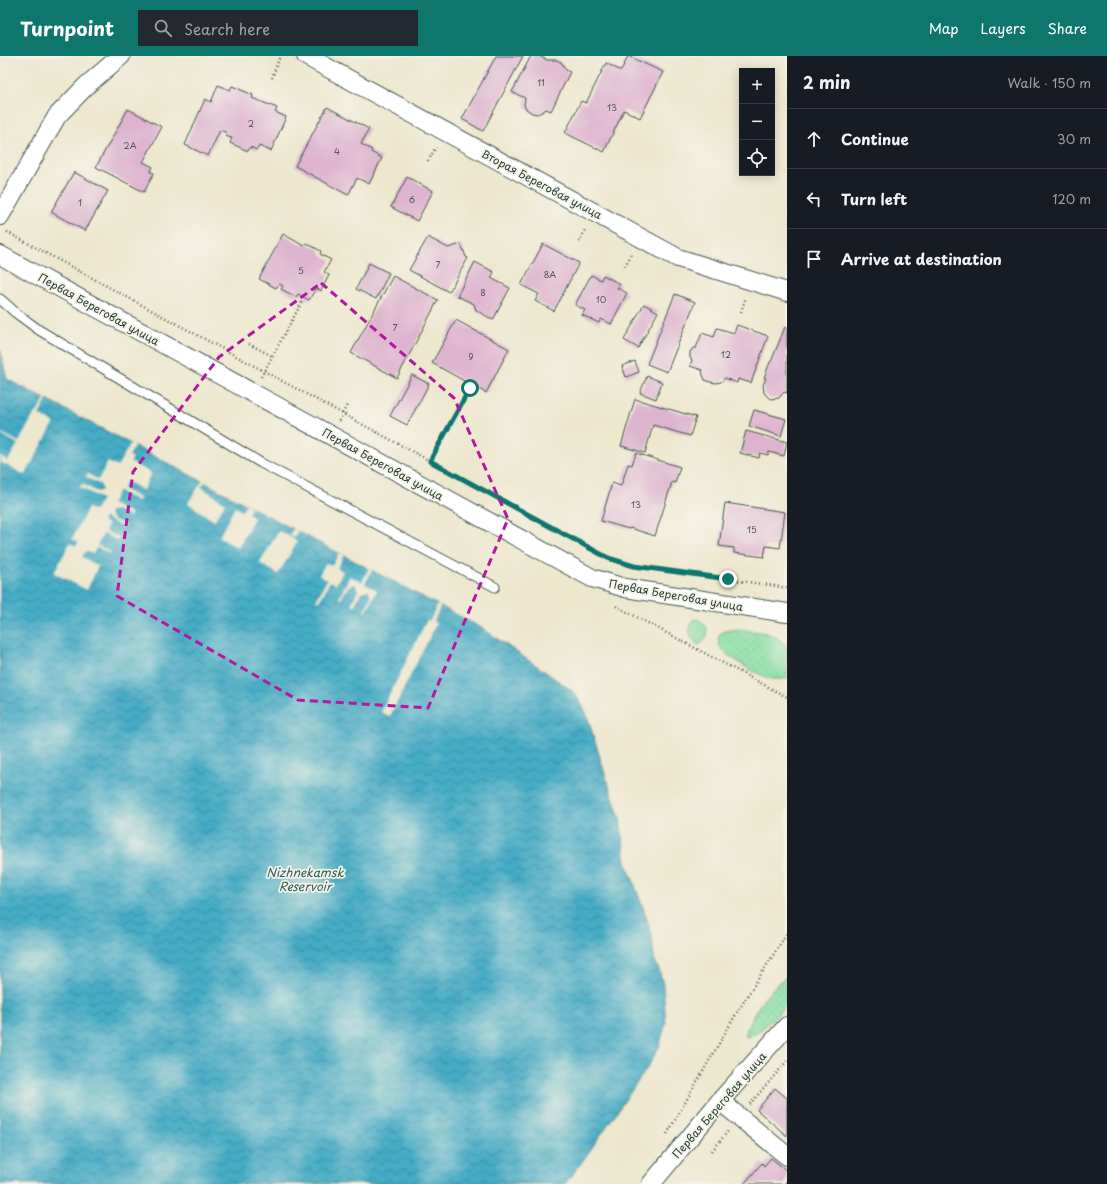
<!DOCTYPE html>
<meta charset="utf-8">
<style>
:root{--surface:#171b24;--page:#242831;--text:#f1f3f6;--muted:#9ea1a6;--line:#363941;--accent:#0f766e}
body{margin:0;font-family:"Playpen Sans",sans-serif;background:var(--page);color:var(--text)}
.controls{position:absolute;right:12px;top:12px;display:grid;overflow:hidden;border-radius:0px;box-shadow:0 2px 10px #0003}
.controls button{width:36px;height:36px;display:grid;place-items:center;padding:0;border:0;border-bottom:1px solid var(--line);background:var(--surface);color:var(--text);font:20px sans-serif}
.stop{position:absolute;width:12px;height:12px;margin:-9px;border:3px solid #0f766e;border-radius:50%;background:#fff}
.stop.end{background:#0f766e;border-color:#fff;box-shadow:0 1px 4px #0008}
.list{margin:0;padding:0;list-style:none}
h2{display:flex;justify-content:space-between;align-items:center;height:52px;margin:0;padding:0 16px;font-size:17px}
h2 small{font-size:13px;font-weight:400;color:var(--muted)}
.list li{display:grid;grid-template-columns:26px 1fr auto;gap:12px;align-items:center;box-sizing:border-box;height:60px;padding:0 16px;border-top:1px solid var(--line)}
.list b{display:block;font-size:15px;white-space:nowrap}
.list em{font-size:13px;font-style:normal;color:var(--muted)}
.icon{flex:none;width:22px;height:22px;fill:none;stroke:currentColor;stroke-width:2;stroke-linecap:round;stroke-linejoin:round}
.map{position:relative;flex:none;width:787px;height:1128px;overflow:hidden}
header{display:flex;align-items:center;gap:24px;box-sizing:border-box;height:56px;padding:0 20px;background:var(--accent);color:#fff}
header strong{font-size:19px}
nav{display:flex;gap:22px;margin-inline-start:auto;font-size:14px}
.search{width:280px;height:36px;background:var(--page);display:flex;align-items:center;gap:10px;box-sizing:border-box;padding:0 14px;border-radius:0px;color:var(--muted);font-size:15px}
main{display:flex}
aside{flex:1;background:var(--surface)}
.map>svg:first-child{display:block}
.grass{fill:url(#grass-dots);stroke:#548e6b}
.water{fill:url(#water-waves);stroke:#32747c}
.pier{fill:#ede7cd}
.building{fill:#ddb3cf}
.lines{fill:none;stroke-linecap:round;stroke-linejoin:round}
.lane-casing{stroke:#3e564b;stroke-width:11}
.street-casing{stroke:#3e564b;stroke-width:20}
.path{stroke:#3e564b;stroke-width:2.5;stroke-dasharray:1 3;stroke-linecap:butt}
.lane{stroke:#fff;stroke-width:9}
.street{stroke:#fff;stroke-width:18}
.route{stroke:#0f766e;stroke-width:5}
.marked{fill:none;stroke:#b5179e;stroke-width:3;stroke-dasharray:8 5;stroke-linejoin:round}
.labels{text-anchor:middle;dominant-baseline:central;stroke-width:3.5;stroke-linejoin:round;paint-order:stroke}
.number-label{font-size:9px;fill:#4e5a5b}
.street-label{font-size:11px;fill:#1f3d34;stroke:#f7f3e8}
.water-label{font-size:12px;font-style:italic;fill:#2a5e5f;stroke:#f7f3e8}
</style>
<header>
<strong>Turnpoint</strong>
<div class="search"><svg class="icon" aria-label="search" viewBox="0 0 24 24"><circle cx="10" cy="10" r="6"/><path d="M15 15l6 6"/></svg>Search here</div>
<nav><a>Map</a><a>Layers</a><a>Share</a></nav>
</header>
<main>
<div class="map">
<svg width="787" height="1128" viewBox="0 0 787 1128">
<defs>
<pattern id="grass-dots" width="8" height="8" patternUnits="userSpaceOnUse"><rect width="8" height="8" fill="#88dea2"/><path d="M2 2h.1M6 6h.1" fill="none" stroke="#75bf8c" stroke-width="1.8" stroke-linecap="round"/></pattern>
<pattern id="water-waves" width="16" height="10" patternUnits="userSpaceOnUse"><rect width="16" height="10" fill="#45abc4"/><path d="M0 5q4-4 8 0t8 0" fill="none" stroke="#398ca0"/></pattern>
</defs>
<rect width="100%" height="100%" fill="#f7f3e8"/>
<filter id="ink" filterUnits="userSpaceOnUse"><feTurbulence type="fractalNoise" baseFrequency=".025" numOctaves="2"/><feDisplacementMap in="SourceGraphic" scale="8" xChannelSelector="R" yChannelSelector="G"/><feConvolveMatrix kernelMatrix="1 2 1 2 8 2 1 2 1" color-interpolation-filters="sRGB"/></filter>
<filter id="wash" filterUnits="userSpaceOnUse"><feTurbulence type="fractalNoise" baseFrequency=".012" numOctaves="4" result="noise"/><feDisplacementMap in="SourceGraphic" scale="16" xChannelSelector="R" yChannelSelector="G"/><feGaussianBlur stdDeviation="0.9" result="paint"/><feColorMatrix in="noise" values="0 0 0 0 0 0 0 0 0 0 0 0 0 0 0 0 0 1.4 0 .05"/><feComposite in="paint" operator="in"/></filter>
<g filter="url(#wash)">
<rect width="100%" height="100%" fill="#ede7cd"/>
<g class="grass">
<path d="M 696,563 C 709,567 712,582 699,589 C 689,584 685,569 696,563 Z"/>
<path d="M 739,573 L 766,577 L 776,581 L 787,590 L 787,623 L 770,623 L 749,613 L 728,599 L 720,591 L 718,583 L 720,578 L 725,575 Z"/>
<path d="M 787,921 L 787,947 L 780,956 L 763,972 L 748,981 L 746,980 C 745,966 774,926 787,921 Z"/>
</g>
<path class="water" d="M 0,293 L 7,323 L 482,572 L 570,633 L 580,645 L 587,659 L 607,724 L 620,762 L 626,805 L 644,854 L 652,879 L 654,902 L 659,914 L 663,928 L 666,967 L 659,991 L 648,1011 L 582,1106 L 565,1128 L 0,1128 Z"/>
<g class="pier">
<path d="M 46,341 L 48,342 L 39,359 L 54,367 L 25,419 L 1,406 L 2,404 L 0,402 L 0,400 L 8,405 L 18,388 L 1,378 L 1,377 L 19,386 L 35,357 L 37,357 Z"/>
<path d="M 131,387 L 135,389 L 129,400 L 133,402 L 130,406 L 151,417 L 143,434 L 128,426 L 123,429 L 124,434 L 139,442 L 138,445 L 118,435 L 111,448 L 131,458 L 130,461 L 117,454 L 110,455 L 109,457 L 112,463 L 125,469 L 124,472 L 104,461 L 102,465 L 108,468 L 105,475 L 119,482 L 118,485 L 104,477 L 97,489 L 111,496 L 110,498 L 97,491 L 93,498 L 86,495 L 82,501 L 98,510 L 87,534 L 54,517 L 70,487 L 76,490 L 78,486 L 72,483 L 88,452 L 95,455 L 102,443 L 80,431 L 82,428 L 97,436 L 101,435 L 102,433 L 101,429 L 86,421 L 88,418 L 98,424 L 108,406 L 117,411 Z"/>
<path d="M 203,424 L 205,426 L 201,431 L 225,447 L 214,465 L 188,447 Z"/>
<path d="M 246,448 L 251,451 L 248,458 L 254,462 L 238,492 L 219,481 L 235,451 L 242,455 Z"/>
<path d="M 294,472 L 298,475 L 293,483 L 297,486 L 278,518 L 260,507 L 279,475 L 292,482 L 293,480 L 290,478 Z"/>
<path d="M 339,497 L 344,499 L 337,512 L 343,515 L 336,528 L 330,525 L 319,546 L 316,545 L 327,524 L 319,519 L 326,507 L 332,510 Z"/>
<path d="M 369,512 L 372,514 L 365,528 L 377,534 L 366,556 L 364,555 L 371,541 L 369,535 L 368,534 L 361,536 L 354,550 L 351,548 L 358,535 L 356,529 L 354,528 L 348,530 L 341,543 L 339,542 L 350,520 L 362,526 Z"/>
<path d="M 438,548 L 441,549 L 433,566 L 436,568 L 390,660 L 381,656 L 427,564 L 430,565 Z"/>
</g>
<g id="blocks">
<g class="building">
<path d="M 496,0 L 523,0 L 483,75 L 462,63 Z"/>
<path d="M 531,0 L 539,0 L 547,4 L 556,4 L 561,6 L 566,14 L 570,16 L 551,55 L 546,53 L 542,56 L 537,58 L 532,57 L 525,52 L 524,48 L 525,42 L 512,36 Z"/>
<path d="M 628,0 L 663,16 L 640,62 L 624,54 L 604,96 L 565,77 L 581,45 L 586,47 L 606,7 L 621,15 Z"/>
<path d="M 218,29 L 230,34 L 232,30 L 253,39 L 252,42 L 277,52 L 275,56 L 286,61 L 271,95 L 259,90 L 257,94 L 250,91 L 248,95 L 230,87 L 232,82 L 225,80 L 227,77 L 220,74 L 208,100 L 185,89 L 205,43 L 211,46 Z"/>
<path d="M 327,51 L 369,73 L 361,88 L 372,94 L 371,96 L 382,102 L 369,128 L 357,122 L 348,139 L 295,110 Z"/>
<path d="M 128,53 L 162,71 L 143,106 L 153,111 L 150,116 L 154,117 L 144,136 L 96,111 Z"/>
<path d="M 74,116 L 108,135 L 85,175 L 51,156 Z"/>
<path d="M 407,121 L 433,135 L 417,165 L 391,151 Z"/>
<path d="M 283,178 L 304,190 L 306,187 L 321,195 L 320,198 L 331,204 L 324,216 L 329,219 L 321,235 L 316,232 L 309,244 L 298,238 L 296,241 L 281,233 L 283,230 L 279,228 L 276,232 L 259,223 Z"/>
<path d="M 428,181 L 448,192 L 461,188 L 466,201 L 468,202 L 449,236 L 409,214 Z"/>
<path d="M 543,188 L 579,207 L 554,255 L 535,245 L 539,238 L 521,229 Z"/>
<path d="M 475,206 L 494,216 L 491,222 L 510,232 L 493,264 L 476,254 L 474,248 L 457,240 Z"/>
<path d="M 369,207 L 389,217 L 376,243 L 356,233 Z"/>
<path d="M 591,219 L 601,224 L 603,219 L 620,228 L 617,232 L 627,237 L 611,268 L 601,263 L 599,267 L 582,259 L 585,254 L 575,249 Z"/>
<path d="M 393,220 L 438,244 L 397,322 L 351,297 Z"/>
<path d="M 675,238 L 695,246 L 667,316 L 647,308 Z"/>
<path d="M 644,248 L 658,256 L 638,292 L 624,284 Z"/>
<path d="M 456,264 L 509,293 L 486,337 L 432,307 Z"/>
<path d="M 737,269 L 768,280 L 751,327 L 738,323 L 737,327 L 725,322 L 721,326 L 716,327 L 710,326 L 705,324 L 703,319 L 702,314 L 690,310 L 692,304 L 690,302 L 690,296 L 693,292 L 696,292 L 702,277 L 714,281 L 717,272 L 734,277 Z"/>
<path d="M 785,271 L 787,272 L 787,337 L 784,336 L 779,342 L 770,343 L 764,337 L 763,329 L 766,322 L 764,322 L 770,306 L 771,306 Z"/>
<path d="M 635,305 L 639,316 L 626,321 L 622,310 Z"/>
<path d="M 412,319 L 429,328 L 407,369 L 390,360 Z"/>
<path d="M 647,320 L 662,326 L 656,343 L 640,337 Z"/>
<path d="M 635,343 L 696,361 L 690,380 L 653,369 L 645,397 L 621,390 Z"/>
<path d="M 754,354 L 786,363 L 781,380 L 749,370 Z"/>
<path d="M 746,375 L 787,386 L 784,400 L 769,396 L 768,399 L 760,397 L 759,402 L 740,397 Z"/>
<path d="M 636,397 L 680,411 L 675,427 L 672,426 L 655,480 L 630,472 L 629,473 L 601,465 L 612,427 L 621,430 L 628,408 L 632,409 Z"/>
<path d="M 725,447 L 785,456 L 780,492 L 766,490 L 764,501 L 734,497 L 734,492 L 719,490 Z"/>
<path d="M 775,1032 L 787,1042 L 787,1080 L 757,1054 Z"/>
<path d="M 771,1102 L 787,1115 L 787,1124 L 785,1127 L 786,1128 L 744,1128 L 762,1107 L 764,1110 Z"/>
</g>
</g>
</g>
<g filter="url(#ink)">
<use href="#blocks" fill-opacity="0" stroke="#3e564b" stroke-width="1"/>
<g class="lines">
<defs>
<path id="lane" d="M 0,243 L 16,257 L 39,274 L 261,407 L 495,531"/>
<g id="street">
<path d="M 306,0 L 678,202 L 787,236"/>
<path d="M 0,160 L 57,60 L 87,29 L 121,0"/>
<path d="M 0,199 L 592,522 L 625,532 L 787,557"/>
<path d="M 720,1045 L 787,1100"/>
<path d="M 651,1128 L 720,1045 L 787,970"/>
</g>
</defs>
<use href="#lane" class="lane-casing"/>
<use href="#street" class="street-casing"/>
<g class="path">
<path d="M 272,22 L 280,0"/>
<path d="M 428,105 L 436,91"/>
<path d="M 7,176 L 609,502 L 634,510 L 769,529 L 787,532"/>
<path d="M 579,186 L 586,172"/>
<path d="M 625,210 L 632,196"/>
<path d="M 741,256 L 746,241"/>
<path d="M 249,288 L 272,300"/>
<path d="M 261,321 L 302,246"/>
<path d="M 339,365 L 347,349"/>
<path d="M 430,405 L 470,332"/>
<path d="M 616,550 L 787,641"/>
<path d="M 750,1048 L 787,1005"/>
<path d="M 667,1078 L 736,958 L 787,877"/>
<path d="M 712,1095 L 728,1075"/>
</g>
<use href="#lane" class="lane"/>
<use href="#street" class="street"/>
</g>
</g>
<g class="lines" filter="url(#ink)">
<path class="route" d="M 470,332 L 430,405 L 608,502 L 634,510 L 728,523"/>
</g>
<path class="marked" d="M 321,227 L 454,342 L 508,463 L 428,652 L 298,644 L 117,540 L 133,416 L 219,301 Z"/>
<g class="labels">
<g class="number-label">
<text x="541" y="26">11</text>
<text x="612" y="51">13</text>
<text x="251" y="67">2</text>
<text x="130" y="89">2А</text>
<text x="337" y="95">4</text>
<text x="412" y="143">6</text>
<text x="80" y="146">1</text>
<text x="438" y="208">7</text>
<text x="301" y="214">5</text>
<text x="550" y="218">8А</text>
<text x="483" y="236">8</text>
<text x="601" y="243">10</text>
<text x="395" y="271">7</text>
<text x="726" y="298">12</text>
<text x="471" y="300">9</text>
<text x="636" y="448">13</text>
<text x="752" y="473">15</text>
</g>
<g class="street-label">
<text transform="translate(542 128) rotate(28)">Вторая Береговая улица</text>
<text transform="translate(99 253) rotate(29)">Первая Береговая улица</text>
<text transform="translate(383 408) rotate(29)">Первая Береговая улица</text>
<text transform="translate(676 539) rotate(10)">Первая Береговая улица</text>
<text transform="translate(719 1049) rotate(-49)">Первая Береговая улица</text>
</g>
<g class="water-label">
<text x="305" y="816">Nizhnekamsk<tspan x="305" dy="14">Reservoir</tspan></text>
</g>
</g>
</svg>
<div class="controls">
<button>+</button>
<button>−</button>
<button><svg class="icon" aria-label="locate" viewBox="0 0 24 24"><circle cx="12" cy="12" r="6"/><path d="M12 2v4M12 18v4M2 12h4M18 12h4"/></svg></button>
</div>
<div class="stop" style="left:470px;top:332px"></div>
<div class="stop end" style="left:728px;top:523px"></div>
</div>
<aside>
<h2>2 min<small>Walk · 150 m</small></h2>
<ul class="list">
<li><svg class="icon" aria-label="ahead" viewBox="0 0 24 24"><path d="M12 20V5M6 11l6-6 6 6"/></svg><div><b>Continue</b></div><em>30 m</em></li>
<li><svg class="icon" aria-label="left" viewBox="0 0 24 24"><path d="M17 20v-9H6M10 6l-5 5 5 5"/></svg><div><b>Turn left</b></div><em>120 m</em></li>
<li><svg class="icon" aria-label="arrive" viewBox="0 0 24 24"><path d="M6 21V4h12l-3 4 3 4H6"/></svg><div><b>Arrive at destination</b></div></li>
</ul>
</aside>
</main>
